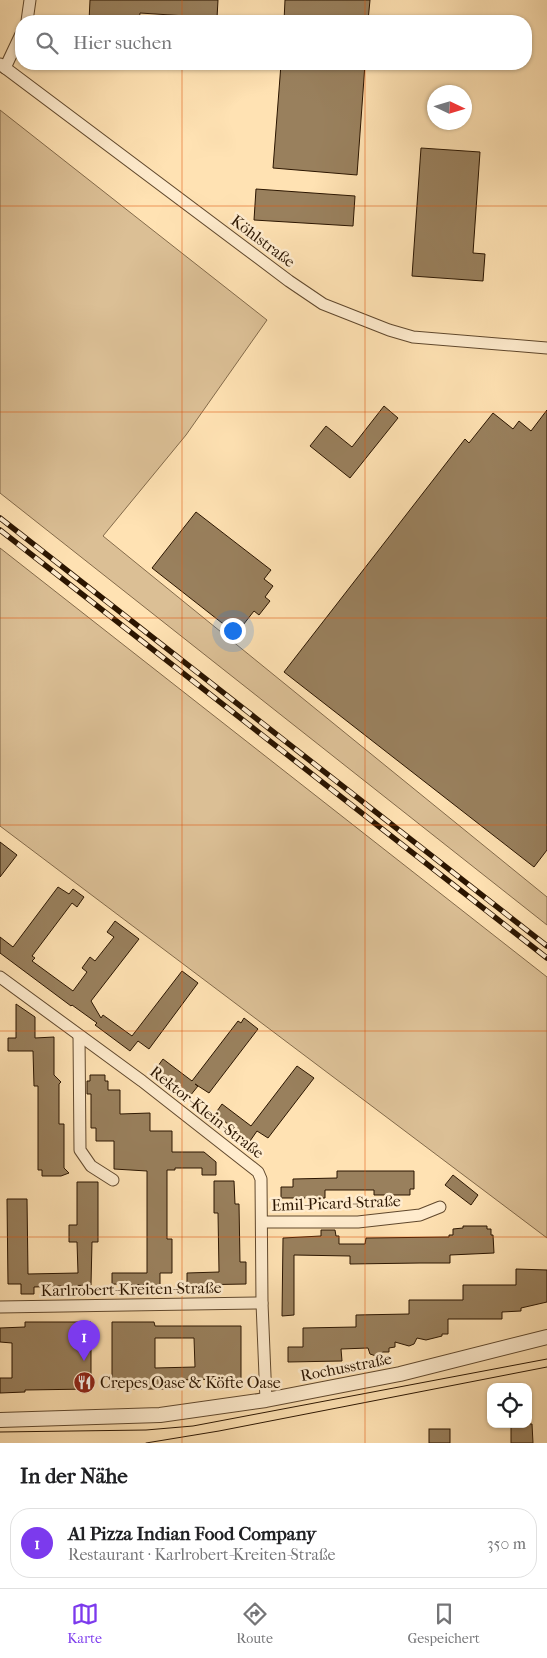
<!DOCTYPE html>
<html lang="de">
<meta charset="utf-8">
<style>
:root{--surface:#fff;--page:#f2f2f2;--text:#202124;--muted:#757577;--line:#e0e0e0;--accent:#7c3aed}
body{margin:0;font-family:"IM FELL French Canon",serif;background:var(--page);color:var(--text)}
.controls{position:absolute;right:15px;bottom:15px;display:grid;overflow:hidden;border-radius:10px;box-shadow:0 1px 4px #0004}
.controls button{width:45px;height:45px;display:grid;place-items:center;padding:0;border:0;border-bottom:1px solid var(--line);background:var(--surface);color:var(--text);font:25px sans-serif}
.compass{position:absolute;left:427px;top:85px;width:45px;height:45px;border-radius:50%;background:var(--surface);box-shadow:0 1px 4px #0004;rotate:94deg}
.you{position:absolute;left:232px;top:630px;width:18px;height:18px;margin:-12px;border:4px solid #fff;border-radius:50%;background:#1a73e8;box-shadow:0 0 0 8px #1a73e833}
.badge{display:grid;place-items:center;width:32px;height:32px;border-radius:50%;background:var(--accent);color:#fff;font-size:16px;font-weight:700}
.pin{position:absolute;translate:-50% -41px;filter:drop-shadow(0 1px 2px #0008)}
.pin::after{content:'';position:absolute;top:26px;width:18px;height:15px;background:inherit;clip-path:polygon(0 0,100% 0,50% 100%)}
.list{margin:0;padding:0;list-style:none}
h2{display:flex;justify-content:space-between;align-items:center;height:65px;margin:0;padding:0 20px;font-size:21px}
h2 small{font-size:16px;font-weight:400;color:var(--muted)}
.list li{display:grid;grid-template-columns:32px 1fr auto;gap:15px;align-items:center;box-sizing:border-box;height:70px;margin:0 10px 10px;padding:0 10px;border:1px solid var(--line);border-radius:20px}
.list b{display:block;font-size:19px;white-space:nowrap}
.list p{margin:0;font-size:16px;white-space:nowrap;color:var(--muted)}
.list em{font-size:16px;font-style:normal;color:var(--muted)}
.icon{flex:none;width:28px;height:28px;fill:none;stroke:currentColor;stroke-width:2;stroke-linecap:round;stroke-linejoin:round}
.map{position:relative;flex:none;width:547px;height:1443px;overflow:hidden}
.search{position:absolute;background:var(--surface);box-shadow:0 1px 4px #0004;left:15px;right:15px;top:15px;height:55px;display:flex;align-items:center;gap:12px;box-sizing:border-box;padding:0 18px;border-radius:20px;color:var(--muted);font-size:19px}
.sheet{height:145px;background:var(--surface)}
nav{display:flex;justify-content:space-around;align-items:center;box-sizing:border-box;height:70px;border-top:1px solid var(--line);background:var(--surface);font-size:14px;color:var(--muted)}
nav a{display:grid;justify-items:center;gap:2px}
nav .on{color:var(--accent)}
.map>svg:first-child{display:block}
.green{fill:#dbbf95;stroke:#836a4a}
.building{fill:#99805d;stroke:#2b1500;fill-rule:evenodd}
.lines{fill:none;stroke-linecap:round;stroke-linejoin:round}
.minor-casing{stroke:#60482d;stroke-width:13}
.tertiary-casing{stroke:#60482d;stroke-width:16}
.minor{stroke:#ffecce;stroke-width:11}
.tertiary{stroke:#ffecce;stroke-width:14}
.tram{stroke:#2b1500;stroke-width:1}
.rail-casing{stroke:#2b1500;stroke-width:5.5}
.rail{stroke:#ffecce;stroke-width:4;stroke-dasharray:11;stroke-linecap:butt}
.grid{fill:none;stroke:#df560b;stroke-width:1;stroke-opacity:0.55}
.labels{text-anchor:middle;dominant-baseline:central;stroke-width:5;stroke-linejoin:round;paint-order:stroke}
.street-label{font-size:16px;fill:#2b1500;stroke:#ffecce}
.poi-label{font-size:16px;fill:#2b1500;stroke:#ffecce;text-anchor:start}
</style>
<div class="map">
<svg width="547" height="1443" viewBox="0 0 547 1443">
<rect width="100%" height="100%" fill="#ffe2b3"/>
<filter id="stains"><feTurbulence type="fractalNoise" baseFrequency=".004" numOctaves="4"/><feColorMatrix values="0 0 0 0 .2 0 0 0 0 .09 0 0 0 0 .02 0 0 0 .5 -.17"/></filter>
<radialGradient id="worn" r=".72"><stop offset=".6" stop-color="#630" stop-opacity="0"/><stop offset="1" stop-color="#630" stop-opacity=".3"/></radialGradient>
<g class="green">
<path d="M 0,110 L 267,320 L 186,435 L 103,536 L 547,897 L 547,925 L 0,493 Z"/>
<path d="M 0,548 L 547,977 L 547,1238 L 0,826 Z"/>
</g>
<g class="building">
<path d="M 90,0 L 218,0 L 217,18 L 140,13 L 139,21 L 89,21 Z"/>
<path d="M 285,0 L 370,0 L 368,21 L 284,21 Z"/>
<path d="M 281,64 L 365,64 L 357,175 L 273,168 Z"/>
<path d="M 421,148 L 480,152 L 473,253 L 485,254 L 483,281 L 412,276 Z"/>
<path d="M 256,189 L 355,196 L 353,226 L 254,220 Z"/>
<path d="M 384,406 L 398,418 L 350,478 L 310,446 L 326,426 L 352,447 Z"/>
<path d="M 547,410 L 547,850 L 534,867 L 284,672 L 465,439 L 469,443 L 493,413 L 513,429 L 519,421 L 531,431 Z"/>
<path d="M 196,512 L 271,570 L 264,579 L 273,586 L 265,597 L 270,601 L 259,615 L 254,611 L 236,634 L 152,568 Z"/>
<path d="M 0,842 L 17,855 L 0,877 Z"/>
<path d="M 58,887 L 69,894 L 73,889 L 84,897 L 77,907 L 72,903 L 32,956 L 35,958 L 32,961 L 73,991 L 87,972 L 82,968 L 90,957 L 95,961 L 114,937 L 107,932 L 115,921 L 139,939 L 91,1001 L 101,1018 L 103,1015 L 132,1036 L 182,971 L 198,983 L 149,1049 L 138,1041 L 130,1051 L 95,1025 L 97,1023 L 72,1005 L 71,1006 L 0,953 L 0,937 L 13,947 Z"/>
<path d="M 16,1004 L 35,1017 L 35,1038 L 54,1037 L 54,1075 L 61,1082 L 59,1084 L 59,1124 L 64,1124 L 64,1168 L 69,1173 L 61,1176 L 42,1176 L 42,1170 L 38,1170 L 38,1086 L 34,1086 L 33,1051 L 8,1051 L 8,1038 L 16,1038 Z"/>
<path d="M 244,1018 L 258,1029 L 209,1093 L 195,1084 L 198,1086 L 190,1096 L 155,1070 L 163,1059 L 192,1081 L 238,1021 L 241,1023 Z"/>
<path d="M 297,1066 L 314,1078 L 268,1138 L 257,1131 L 250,1141 L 215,1114 L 222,1104 L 251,1126 Z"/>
<path d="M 90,1075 L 105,1075 L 105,1081 L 108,1081 L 108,1090 L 120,1090 L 120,1114 L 150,1113 L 150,1131 L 172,1131 L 172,1152 L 204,1152 L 216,1162 L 216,1175 L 202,1175 L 202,1168 L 175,1168 L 175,1170 L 167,1170 L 167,1239 L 172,1239 L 172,1273 L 160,1273 L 160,1285 L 112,1284 L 112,1273 L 147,1273 L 147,1171 L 114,1169 L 114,1141 L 96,1141 L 96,1128 L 91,1128 L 91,1094 L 87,1094 L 87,1081 L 90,1081 Z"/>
<path d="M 337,1171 L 414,1171 L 414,1189 L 410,1189 L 410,1195 L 374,1195 L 374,1190 L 325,1190 L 325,1198 L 281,1198 L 281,1187 L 293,1187 L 293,1179 L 337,1178 Z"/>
<path d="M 453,1175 L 478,1195 L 471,1205 L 445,1185 Z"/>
<path d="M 214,1181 L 234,1181 L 235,1204 L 239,1204 L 240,1262 L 246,1262 L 246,1284 L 187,1285 L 187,1273 L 219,1272 L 218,1213 L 214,1213 Z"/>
<path d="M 77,1182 L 98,1182 L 98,1242 L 92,1242 L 91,1285 L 34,1287 L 34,1294 L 21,1294 L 21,1284 L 8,1284 L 7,1199 L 27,1199 L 28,1274 L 78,1273 L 77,1242 L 69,1242 L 69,1225 L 77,1225 Z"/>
<path d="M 463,1226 L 487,1226 L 487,1229 L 491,1229 L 491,1235 L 493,1235 L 494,1253 L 450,1255 L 450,1263 L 420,1263 L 350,1264 L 350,1256 L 294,1255 L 294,1315 L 282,1316 L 283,1238 L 321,1236 L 321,1230 L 335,1230 L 336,1236 L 339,1236 L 339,1244 L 365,1244 L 366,1238 L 449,1237 L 449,1235 L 453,1235 L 453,1229 L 463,1228 Z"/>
<path d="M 516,1269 L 547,1270 L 547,1302 L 521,1308 L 521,1311 L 502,1312 L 502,1319 L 448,1319 L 448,1334 L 442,1334 L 442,1336 L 426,1340 L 417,1338 L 414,1344 L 409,1346 L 395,1342 L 395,1347 L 389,1348 L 389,1352 L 383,1352 L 376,1356 L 370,1354 L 368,1348 L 341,1349 L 342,1361 L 288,1362 L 288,1347 L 303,1347 L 303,1328 L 356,1327 L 356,1315 L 409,1314 L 409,1300 L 463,1300 L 463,1285 L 516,1285 Z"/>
<path d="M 25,1322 L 91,1322 L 91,1389 L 25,1390 L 25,1392 L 0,1393 L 0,1378 L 12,1378 L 12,1343 L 0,1342 L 0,1328 L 25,1327 Z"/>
<path d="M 112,1322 L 154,1322 L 155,1326 L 241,1326 L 241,1379 L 169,1380 L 169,1389 L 112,1389 ZM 155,1338 L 194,1338 L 195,1367 L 155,1368 Z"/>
<path d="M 511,1424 L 532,1424 L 533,1443 L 511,1443 Z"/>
<rect x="429" y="1429" width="21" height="14"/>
</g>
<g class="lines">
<defs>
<g id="minor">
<path d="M 27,21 L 30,0"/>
<path d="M 0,64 L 289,281 L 323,304 L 389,330 L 413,337 L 547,348"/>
<path d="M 5,68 L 21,34"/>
<path d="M 0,977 L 142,1081 L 258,1172 L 261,1179 L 262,1303 L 266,1400"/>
<path d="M 79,1036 L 80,1150 L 91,1166 L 113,1180"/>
<path d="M 262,1222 L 358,1222 L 420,1215 L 440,1207"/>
<path d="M 0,1307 L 262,1303"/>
</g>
<path id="tertiary" d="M 0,1420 L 160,1415 L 266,1400 L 400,1374 L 547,1337"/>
</defs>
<use href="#minor" class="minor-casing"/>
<use href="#tertiary" class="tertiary-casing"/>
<use href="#minor" class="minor"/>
<use href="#tertiary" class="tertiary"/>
<g class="tram">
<path d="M 0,1432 L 146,1430 L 193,1426 L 547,1359"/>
<path d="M 146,1443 L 219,1431 L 547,1367"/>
</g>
<defs>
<g id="rail">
<path d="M 0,518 L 547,946"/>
<path d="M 0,530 L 547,958"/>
</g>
</defs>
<use href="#rail" class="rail-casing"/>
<use href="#rail" class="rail"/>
</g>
<path class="grid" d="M 182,0 L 182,21M 365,0 L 365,21M 182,64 L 182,1443M 365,64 L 365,1443M 0,206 L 547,206M 0,412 L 547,412M 0,618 L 547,618M 0,825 L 547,825M 0,1031 L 547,1031M 0,1237 L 547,1237"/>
<defs>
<symbol id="restaurant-disc" viewBox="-11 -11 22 22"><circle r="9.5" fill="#8f2418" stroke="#ffecce"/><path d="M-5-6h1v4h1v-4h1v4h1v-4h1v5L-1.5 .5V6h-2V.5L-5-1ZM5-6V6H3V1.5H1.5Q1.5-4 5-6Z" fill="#fff"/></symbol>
</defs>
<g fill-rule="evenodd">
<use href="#restaurant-disc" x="72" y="1370" width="25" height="25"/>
</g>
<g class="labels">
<g class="street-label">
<text transform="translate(263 241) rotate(37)">Köhlstraße</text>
<text transform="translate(207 1112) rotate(38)">Rektor-Klein-Straße</text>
<text transform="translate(336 1203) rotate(-2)">Emil-Picard-Straße</text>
<text transform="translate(131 1289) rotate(-1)">Karlrobert-Kreiten-Straße</text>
<text transform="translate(346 1367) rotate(-11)">Rochusstraße</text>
</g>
<g class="poi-label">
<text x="100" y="1382">Crepes Oase &amp; Köfte Oase</text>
</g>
</g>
<rect width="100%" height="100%" filter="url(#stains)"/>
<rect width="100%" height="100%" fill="url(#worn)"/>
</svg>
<div class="controls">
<button><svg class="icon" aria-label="locate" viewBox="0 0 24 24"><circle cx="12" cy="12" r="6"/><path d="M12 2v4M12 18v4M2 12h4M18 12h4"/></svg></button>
</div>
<svg class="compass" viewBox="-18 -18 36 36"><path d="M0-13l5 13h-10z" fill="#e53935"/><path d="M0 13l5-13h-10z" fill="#757577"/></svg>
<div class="you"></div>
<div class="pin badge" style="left:84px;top:1361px">1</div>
<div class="search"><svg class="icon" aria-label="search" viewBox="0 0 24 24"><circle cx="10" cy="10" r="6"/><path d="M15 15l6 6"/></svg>Hier suchen</div>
</div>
<section class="sheet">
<h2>In der Nähe<small></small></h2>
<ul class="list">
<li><span class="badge">1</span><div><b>Al Pizza Indian Food Company</b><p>Restaurant · Karlrobert-Kreiten-Straße</p></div><em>350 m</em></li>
</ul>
</section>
<nav>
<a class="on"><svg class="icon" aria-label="map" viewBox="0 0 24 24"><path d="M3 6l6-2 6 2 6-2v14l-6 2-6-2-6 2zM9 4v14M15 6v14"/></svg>Karte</a>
<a><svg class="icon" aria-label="directions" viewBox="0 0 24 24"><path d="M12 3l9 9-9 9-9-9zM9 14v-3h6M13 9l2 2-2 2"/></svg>Route</a>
<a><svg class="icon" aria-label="saved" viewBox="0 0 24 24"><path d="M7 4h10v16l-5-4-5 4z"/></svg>Gespeichert</a>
</nav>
